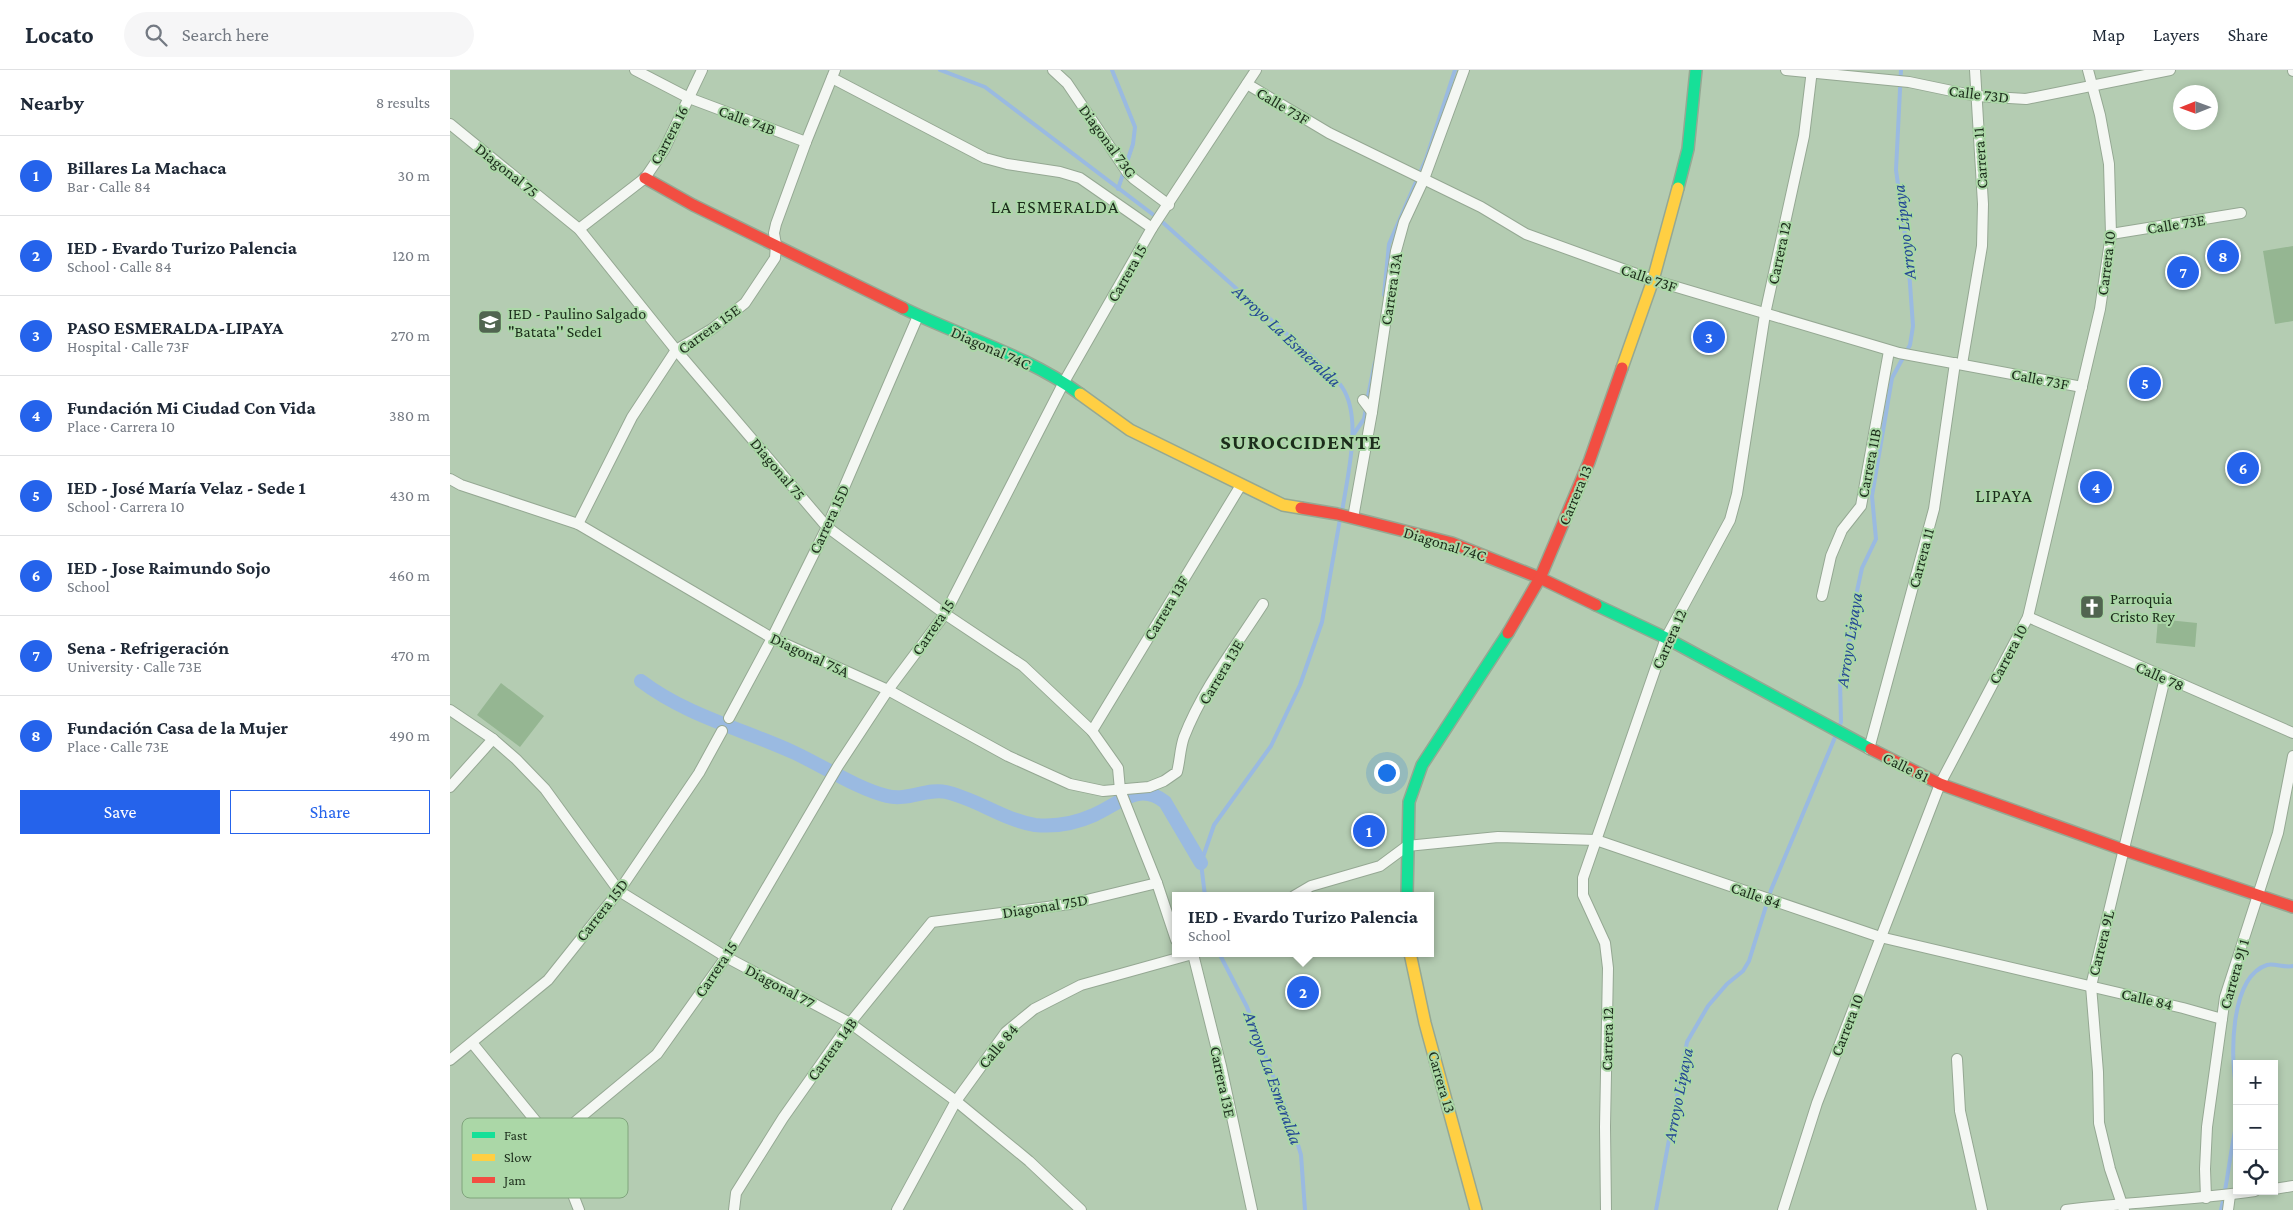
<!DOCTYPE html>
<meta charset="utf-8">
<style>
:root{--surface:#fff;--page:#f6f6f7;--text:#1f2937;--muted:#747a83;--line:#e0e1e3;--accent:#2563eb}
body{margin:0;font-family:"Crimson Pro",serif;background:var(--page);color:var(--text)}
.controls{position:absolute;right:15px;bottom:15px;display:grid;overflow:hidden;border-radius:0px;box-shadow:0 2px 8px #0003}
.controls button{width:45px;height:45px;display:grid;place-items:center;padding:0;border:0;border-bottom:1px solid var(--line);background:var(--surface);color:var(--text);font:25px sans-serif}
.compass{position:absolute;left:1723px;top:15px;width:45px;height:45px;border-radius:50%;background:var(--surface);box-shadow:0 2px 8px #0003;rotate:269deg}
.you{position:absolute;left:936px;top:702px;width:18px;height:18px;margin:-12px;border:4px solid #fff;border-radius:50%;background:#1a73e8;box-shadow:0 0 0 8px #1a73e833}
.badge{display:grid;place-items:center;width:32px;height:32px;border-radius:50%;background:var(--accent);color:#fff;font-size:16px;font-weight:700}
.pin{position:absolute;translate:-50% -50%;border:2px solid #fff;box-shadow:0 1px 5px #0006}
.popup{position:absolute;left:722px;top:822px;width:262px;height:65px;box-sizing:border-box;display:grid;place-content:center;border-radius:0px;background:var(--surface);filter:drop-shadow(0 1px 4px #0005);font-size:16px;white-space:nowrap;color:var(--muted)}
.popup b{font-size:19px;color:var(--text)}
.popup::after{content:'';position:absolute;left:50%;top:100%;margin-left:-10px;border:10px solid transparent;border-top-color:var(--surface)}
.list{margin:0;padding:0;list-style:none}
h2{display:flex;justify-content:space-between;align-items:center;height:65px;margin:0;padding:0 20px;font-size:21px}
h2 small{font-size:16px;font-weight:400;color:var(--muted)}
.list li{display:grid;grid-template-columns:32px 1fr auto;gap:15px;align-items:center;box-sizing:border-box;height:80px;padding:0 20px;border-top:1px solid var(--line)}
.list b{display:block;font-size:19px;white-space:nowrap}
.list p{margin:0;font-size:16px;white-space:nowrap;color:var(--muted)}
.list em{font-size:16px;font-style:normal;color:var(--muted)}
.actions{display:flex;gap:10px;padding:15px 20px}
.actions a{flex:1;padding:11px 0;border:1px solid var(--accent);border-radius:0px;text-align:center;font-size:18px;color:var(--accent)}
.actions .main{background:var(--accent);color:#fff}
.icon{flex:none;width:28px;height:28px;fill:none;stroke:currentColor;stroke-width:2;stroke-linecap:round;stroke-linejoin:round}
.map{position:relative;flex:none;width:1843px;height:1140px;overflow:hidden}
header{display:flex;align-items:center;gap:30px;box-sizing:border-box;height:70px;padding:0 25px;background:var(--surface);border-bottom:1px solid var(--line)}
header strong{font-size:24px}
nav{display:flex;gap:28px;margin-inline-start:auto;font-size:18px}
.search{width:350px;height:45px;background:var(--page);display:flex;align-items:center;gap:12px;box-sizing:border-box;padding:0 18px;border-radius:28px;color:var(--muted);font-size:19px}
main{display:flex}
aside{flex:1;background:var(--surface)}
.map>svg:first-child{display:block}
.green{fill:#95b692}
.lines{fill:none;stroke-linecap:round;stroke-linejoin:round}
.stream{stroke:#9abae1;stroke-width:4}
.canal{stroke:#9abae1;stroke-width:14}
.street-casing{stroke:#95a893;stroke-width:12}
.fast-casing{stroke:#95a893;stroke-width:14}
.slow-casing{stroke:#95a893;stroke-width:14}
.jam-casing{stroke:#95a893;stroke-width:14}
.street{stroke:#f4f7f3;stroke-width:10}
.fast{stroke:#16e098;stroke-width:11}
.slow{stroke:#ffcf43;stroke-width:11}
.jam{stroke:#f24e42;stroke-width:11}
.labels{text-anchor:middle;dominant-baseline:central;stroke-width:4;stroke-linejoin:round;paint-order:stroke}
.street-label{font-size:16px;fill:#1c2d1b;stroke:#abd7a7}
.poi-label{font-size:16px;fill:#1c2d1b;stroke:#abd7a7;text-anchor:start}
.neighbourhood-label{font-size:18px;letter-spacing:1px;fill:#1c2d1b;stroke:#abd7a7}
.water-label{font-size:18px;font-style:italic;fill:#234895;stroke:#abd7a7}
.district-label{font-size:21px;font-weight:bold;letter-spacing:1px;fill:#1c2d1b;stroke:#abd7a7}
.key{fill:#abd7a7;stroke:#80a47d;stroke-width:1}
.key-label{font-size:14px;fill:#1c2d1b}
</style>
<header>
<strong>Locato</strong>
<div class="search"><svg class="icon" aria-label="search" viewBox="0 0 24 24"><circle cx="10" cy="10" r="6"/><path d="M15 15l6 6"/></svg>Search here</div>
<nav><a>Map</a><a>Layers</a><a>Share</a></nav>
</header>
<main>
<aside>
<h2>Nearby<small>8 results</small></h2>
<ul class="list">
<li><span class="badge">1</span><div><b>Billares La Machaca</b><p>Bar · Calle 84</p></div><em>30 m</em></li>
<li><span class="badge">2</span><div><b>IED - Evardo Turizo Palencia</b><p>School · Calle 84</p></div><em>120 m</em></li>
<li><span class="badge">3</span><div><b>PASO ESMERALDA-LIPAYA</b><p>Hospital · Calle 73F</p></div><em>270 m</em></li>
<li><span class="badge">4</span><div><b>Fundación Mi Ciudad Con Vida</b><p>Place · Carrera 10</p></div><em>380 m</em></li>
<li><span class="badge">5</span><div><b>IED - José María Velaz - Sede 1</b><p>School · Carrera 10</p></div><em>430 m</em></li>
<li><span class="badge">6</span><div><b>IED - Jose Raimundo Sojo</b><p>School</p></div><em>460 m</em></li>
<li><span class="badge">7</span><div><b>Sena - Refrigeración</b><p>University · Calle 73E</p></div><em>470 m</em></li>
<li><span class="badge">8</span><div><b>Fundación Casa de la Mujer</b><p>Place · Calle 73E</p></div><em>490 m</em></li>
</ul>
<div class="actions"><a class="main">Save</a><a>Share</a></div>
</aside>
<div class="map">
<svg width="1843" height="1140" viewBox="0 0 1843 1140">
<rect width="100%" height="100%" fill="#b4ccb2"/>
<g class="green">
<path d="M 1843,176 L 1843,251 L 1825,254 L 1813,181 Z"/>
<path d="M 1708,549 L 1747,553 L 1745,577 L 1706,573 Z"/>
<path d="M 51,613 L 94,646 L 70,677 L 27,645 Z"/>
</g>
<g class="lines">
<g class="stream">
<path d="M 490,0 L 535,17 L 709,149 L 868,292 C 876,300 886,308 892,317 C 913,348 897,407 892,442"/>
<path d="M 662,0 L 685,57 L 683,74 L 668,119"/>
<path d="M 934,225 L 939,174 L 976,89 L 1005,0"/>
<path d="M 917,331 L 925,292"/>
<path d="M 903,365 L 914,349 L 916,338"/>
<path d="M 1388,659 L 1391,652 L 1390,611 L 1399,575 L 1407,521 L 1412,498 L 1426,469 L 1422,426 L 1442,308 L 1460,275 L 1463,256 L 1458,186 L 1446,100 L 1451,0"/>
<path d="M 755,826 L 751,793 L 764,755 L 821,676 L 850,615 L 872,552 L 890,449"/>
<path d="M 769,883 L 797,937 L 844,1061 L 851,1085 L 855,1140"/>
<path d="M 1787,1021 C 1780,991 1779,907 1817,895 C 1824,893 1835,898 1843,896"/>
<path d="M 1206,1140 L 1237,972 L 1258,936 L 1277,914 L 1293,901 L 1299,891 L 1321,820 L 1386,665"/>
<path d="M 1771,1140 C 1778,1111 1780,1081 1787,1052"/>
</g>
<path class="canal" d="M 191,611 C 237,646 293,659 345,683 C 373,696 408,719 437,726 C 458,731 477,718 496,722 C 527,729 554,750 585,755 C 604,757 626,753 644,745 C 669,734 689,711 715,732 L 751,793"/>
<defs>
<g id="street">
<path d="M 185,0 L 239,28 L 356,72"/>
<path d="M 603,0 L 617,13 L 677,102 L 684,109 L 719,135"/>
<path d="M 1336,0 L 1459,12 L 1526,26 L 1576,29 L 1720,0"/>
<path d="M 1843,0 L 1843,1"/>
<path d="M 382,8 L 535,88 L 557,94 L 610,102 L 630,108 L 702,158"/>
<path d="M 797,14 L 879,63 L 1031,137 L 1076,164 L 1203,210 L 1449,283 L 1632,317"/>
<path d="M 0,54 L 129,159 L 226,280 L 377,457 L 495,544 L 573,596 L 642,661 L 668,698 L 670,720 L 707,813 L 726,870"/>
<path d="M 129,159 L 195,108 L 214,80 L 252,0"/>
<path d="M 1661,164 L 1791,143"/>
<path d="M 1512,294 L 1532,176 L 1533,134 L 1525,0"/>
<path d="M 913,330 L 922,342"/>
<path d="M 0,409 L 11,415 L 128,454 L 322,568 L 438,620 L 558,686 L 620,714 L 653,721 L 699,717 L 714,711 L 727,702 C 730,691 730,678 734,667 C 752,620 786,576 813,534"/>
<path d="M 903,448 L 922,342 L 946,181 L 954,152 L 974,109 L 1014,0"/>
<path d="M 128,454 L 182,347 L 226,280 L 262,259 L 295,233 L 325,188 L 326,175 L 324,163 L 326,154 L 356,72 L 385,0"/>
<path d="M 1372,526 L 1381,486 L 1392,460 L 1411,436 L 1439,281"/>
<path d="M 1578,547 L 1843,663"/>
<path d="M 0,640 L 43,669 L 66,689 L 95,719 L 169,821 L 276,887 L 400,953 L 506,1031 L 579,1091 L 631,1140"/>
<path d="M 279,648 L 322,568 L 377,457 L 468,246"/>
<path d="M 642,661 L 791,415"/>
<path d="M 1419,679 L 1484,439 L 1505,293"/>
<path d="M 0,717 L 43,669"/>
<path d="M 844,826 L 861,816 L 930,796 L 957,776 L 1048,767 L 1146,770 L 1430,867 L 1733,938 L 1772,949"/>
<path d="M 743,884 L 771,996 L 802,1140"/>
<path d="M 23,974 L 102,1071 L 129,1140"/>
<path d="M 1507,989 L 1510,1041 L 1532,1140"/>
<path d="M 0,990 L 98,910 L 169,821 L 249,703 L 272,661"/>
<path d="M 102,1071 L 207,984 L 276,887 L 388,696 L 438,620 L 495,544 L 614,312 L 702,158 L 806,0"/>
<path d="M 1824,1119 L 1843,1116"/>
<path d="M 1756,1128 L 1755,1099 L 1757,1057 L 1775,927 L 1828,763 L 1843,686"/>
<path d="M 284,1140 L 286,1123 L 333,1048 L 400,953 L 482,852 L 620,834 L 707,813"/>
<path d="M 447,1140 L 506,1031 L 556,962 L 584,939 L 631,915 L 746,883"/>
<path d="M 1156,1140 L 1155,1057 L 1158,898 L 1155,873 L 1133,825 L 1133,808 L 1216,568 L 1280,450 L 1287,424 L 1315,244 L 1354,66 L 1362,0"/>
<path d="M 1333,1140 L 1367,1033 L 1490,714 L 1578,547 L 1650,239 L 1661,164 L 1659,94 L 1650,45 L 1638,0"/>
<path d="M 1616,1140 C 1679,1132 1742,1130 1805,1121"/>
<path d="M 1674,1140 L 1660,1099 L 1649,1053 L 1648,1002 L 1641,916 L 1715,608"/>
<path d="M 1778,1140 L 1780,1125"/>
</g>
<g id="fast">
<path d="M 1228,118 L 1238,79 L 1246,0"/>
<path d="M 453,238 C 511,267 577,285 630,324"/>
<path d="M 1146,535 L 1216,568 L 1421,679"/>
<path d="M 957,826 L 959,732 L 972,695 L 1058,563"/>
</g>
<g id="slow">
<path d="M 1172,298 L 1203,210 L 1228,118"/>
<path d="M 630,324 L 680,360 L 833,435 L 851,438"/>
<path d="M 960,883 L 975,953 L 1026,1140"/>
</g>
<g id="jam">
<path d="M 195,108 L 243,135 L 453,238"/>
<path d="M 851,438 L 887,444 L 1002,473 L 1090,508 L 1146,535"/>
<path d="M 1058,563 L 1090,508 L 1139,392 L 1172,298"/>
<path d="M 1421,679 L 1490,714 L 1674,780 L 1843,837"/>
</g>
</defs>
<use href="#street" class="street-casing"/>
<use href="#fast" class="fast-casing"/>
<use href="#slow" class="slow-casing"/>
<use href="#jam" class="jam-casing"/>
<use href="#street" class="street"/>
<use href="#fast" class="fast"/>
<use href="#slow" class="slow"/>
<use href="#jam" class="jam"/>
</g>
<defs>
<symbol id="school-square" viewBox="-11 -11 22 22"><rect x="-9" y="-9" width="18" height="18" rx="4" fill="#516550" stroke="#abd7a7"/><path d="M0-5L7-2L0 1L-7-2ZM-4 1L0 2.5L4 1V4Q0 6-4 4Z" fill="#fff"/></symbol>
<symbol id="church-square" viewBox="-11 -11 22 22"><rect x="-9" y="-9" width="18" height="18" rx="4" fill="#516550" stroke="#abd7a7"/><path d="M-1.2-6h2.4v3.5h3.3v2.4h-3.3V6h-2.4V-.1h-3.3v-2.4h3.3Z" fill="#fff"/></symbol>
</defs>
<g fill-rule="evenodd">
<use href="#school-square" x="26" y="238" width="28" height="28"/>
<use href="#church-square" x="1628" y="523" width="28" height="28"/>
</g>
<g class="labels">
<g class="street-label">
<text transform="translate(1529 24) rotate(7)">Calle 73D</text>
<text transform="translate(833 36) rotate(31)">Calle 73F</text>
<text transform="translate(297 50) rotate(20)">Calle 74B</text>
<text transform="translate(219 65) rotate(-62)">Carrera 16</text>
<text transform="translate(658 71) rotate(54)">Diagonal 73G</text>
<text transform="translate(1530 88) rotate(-94)">Carrera 11</text>
<text transform="translate(57 100) rotate(39)">Diagonal 75</text>
<text transform="translate(1726 154) rotate(-9)">Calle 73E</text>
<text transform="translate(1329 183) rotate(-78)">Carrera 12</text>
<text transform="translate(1656 193) rotate(-83)">Carrera 10</text>
<text transform="translate(677 203) rotate(-60)">Carrera 15</text>
<text transform="translate(1199 208) rotate(19)">Calle 73F</text>
<text transform="translate(941 219) rotate(-81)">Carrera 13A</text>
<text transform="translate(259 259) rotate(-36)">Carrera 15E</text>
<text transform="translate(541 278) rotate(24)">Diagonal 74C</text>
<text transform="translate(1590 309) rotate(11)">Calle 73F</text>
<text transform="translate(1419 393) rotate(-79)">Carrera 11B</text>
<text transform="translate(328 399) rotate(50)">Diagonal 75</text>
<text transform="translate(1125 425) rotate(-67)">Carrera 13</text>
<text transform="translate(379 449) rotate(-65)">Carrera 15D</text>
<text transform="translate(995 474) rotate(17)">Diagonal 74C</text>
<text transform="translate(1471 488) rotate(-75)">Carrera 11</text>
<text transform="translate(716 538) rotate(-59)">Carrera 13F</text>
<text transform="translate(483 557) rotate(-56)">Carrera 15</text>
<text transform="translate(1219 569) rotate(-66)">Carrera 12</text>
<text transform="translate(1558 584) rotate(-62)">Carrera 10</text>
<text transform="translate(360 585) rotate(25)">Diagonal 75A</text>
<text transform="translate(771 602) rotate(-59)">Carrera 13E</text>
<text transform="translate(1710 606) rotate(24)">Calle 78</text>
<text transform="translate(1456 697) rotate(26)">Calle 81</text>
<text transform="translate(1306 825) rotate(19)">Calle 84</text>
<text transform="translate(595 836) rotate(-9)">Diagonal 75D</text>
<text transform="translate(152 840) rotate(-52)">Carrera 15D</text>
<text transform="translate(1651 873) rotate(-76)">Carrera 9L</text>
<text transform="translate(266 899) rotate(-56)">Carrera 15</text>
<text transform="translate(1784 904) rotate(-74)">Carrera 9J 1</text>
<text transform="translate(330 916) rotate(28)">Diagonal 77</text>
<text transform="translate(1697 929) rotate(13)">Calle 84</text>
<text transform="translate(1397 955) rotate(-69)">Carrera 10</text>
<text transform="translate(1157 969) rotate(-89)">Carrera 12</text>
<text transform="translate(548 976) rotate(-50)">Calle 84</text>
<text transform="translate(382 979) rotate(-54)">Carrera 14B</text>
<text transform="translate(773 1012) rotate(78)">Carrera 13E</text>
<text transform="translate(992 1012) rotate(74)">Carrera 13</text>
</g>
<g class="poi-label">
<text x="58" y="243">IED - Paulino Salgado<tspan x="58" dy="18">"Batata'' Sede1</tspan></text>
<text x="1660" y="528">Parroquia<tspan x="1660" dy="18">Cristo Rey</tspan></text>
</g>
<g class="neighbourhood-label">
<text x="605" y="137">LA ESMERALDA</text>
<text x="1554" y="426">LIPAYA</text>
</g>
<g class="water-label">
<text transform="translate(1454 162) rotate(-97)">Arroyo Lipaya</text>
<text transform="translate(837 266) rotate(43)">Arroyo La Esmeralda</text>
<text transform="translate(1399 570) rotate(-81)">Arroyo Lipaya</text>
<text transform="translate(823 1008) rotate(70)">Arroyo La Esmeralda</text>
<text transform="translate(1228 1025) rotate(-79)">Arroyo Lipaya</text>
</g>
<g class="district-label">
<text x="851" y="372">SUROCCIDENTE</text>
</g>
</g>
<rect x="12" y="1048" width="166" height="80" rx="8" class="key"/>
<rect x="22" y="1062" width="23" height="6" fill="#16e098"/>
<rect x="22" y="1084" width="23" height="7" fill="#ffcf43"/>
<rect x="22" y="1107" width="23" height="6" fill="#f24e42"/>
<g class="key-label">
<text x="54" y="1070">Fast</text>
<text x="54" y="1092">Slow</text>
<text x="54" y="1115">Jam</text>
</g>
</svg>
<div class="controls">
<button>+</button>
<button>−</button>
<button><svg class="icon" aria-label="locate" viewBox="0 0 24 24"><circle cx="12" cy="12" r="6"/><path d="M12 2v4M12 18v4M2 12h4M18 12h4"/></svg></button>
</div>
<svg class="compass" viewBox="-18 -18 36 36"><path d="M0-13l5 13h-10z" fill="#e53935"/><path d="M0 13l5-13h-10z" fill="#747a83"/></svg>
<div class="you"></div>
<div class="pin badge" style="left:919px;top:761px">1</div>
<div class="pin badge" style="left:853px;top:922px">2</div>
<div class="popup"><b>IED - Evardo Turizo Palencia</b>School</div>
<div class="pin badge" style="left:1259px;top:267px">3</div>
<div class="pin badge" style="left:1646px;top:417px">4</div>
<div class="pin badge" style="left:1695px;top:313px">5</div>
<div class="pin badge" style="left:1793px;top:398px">6</div>
<div class="pin badge" style="left:1733px;top:202px">7</div>
<div class="pin badge" style="left:1773px;top:186px">8</div>
</div>
</main>
